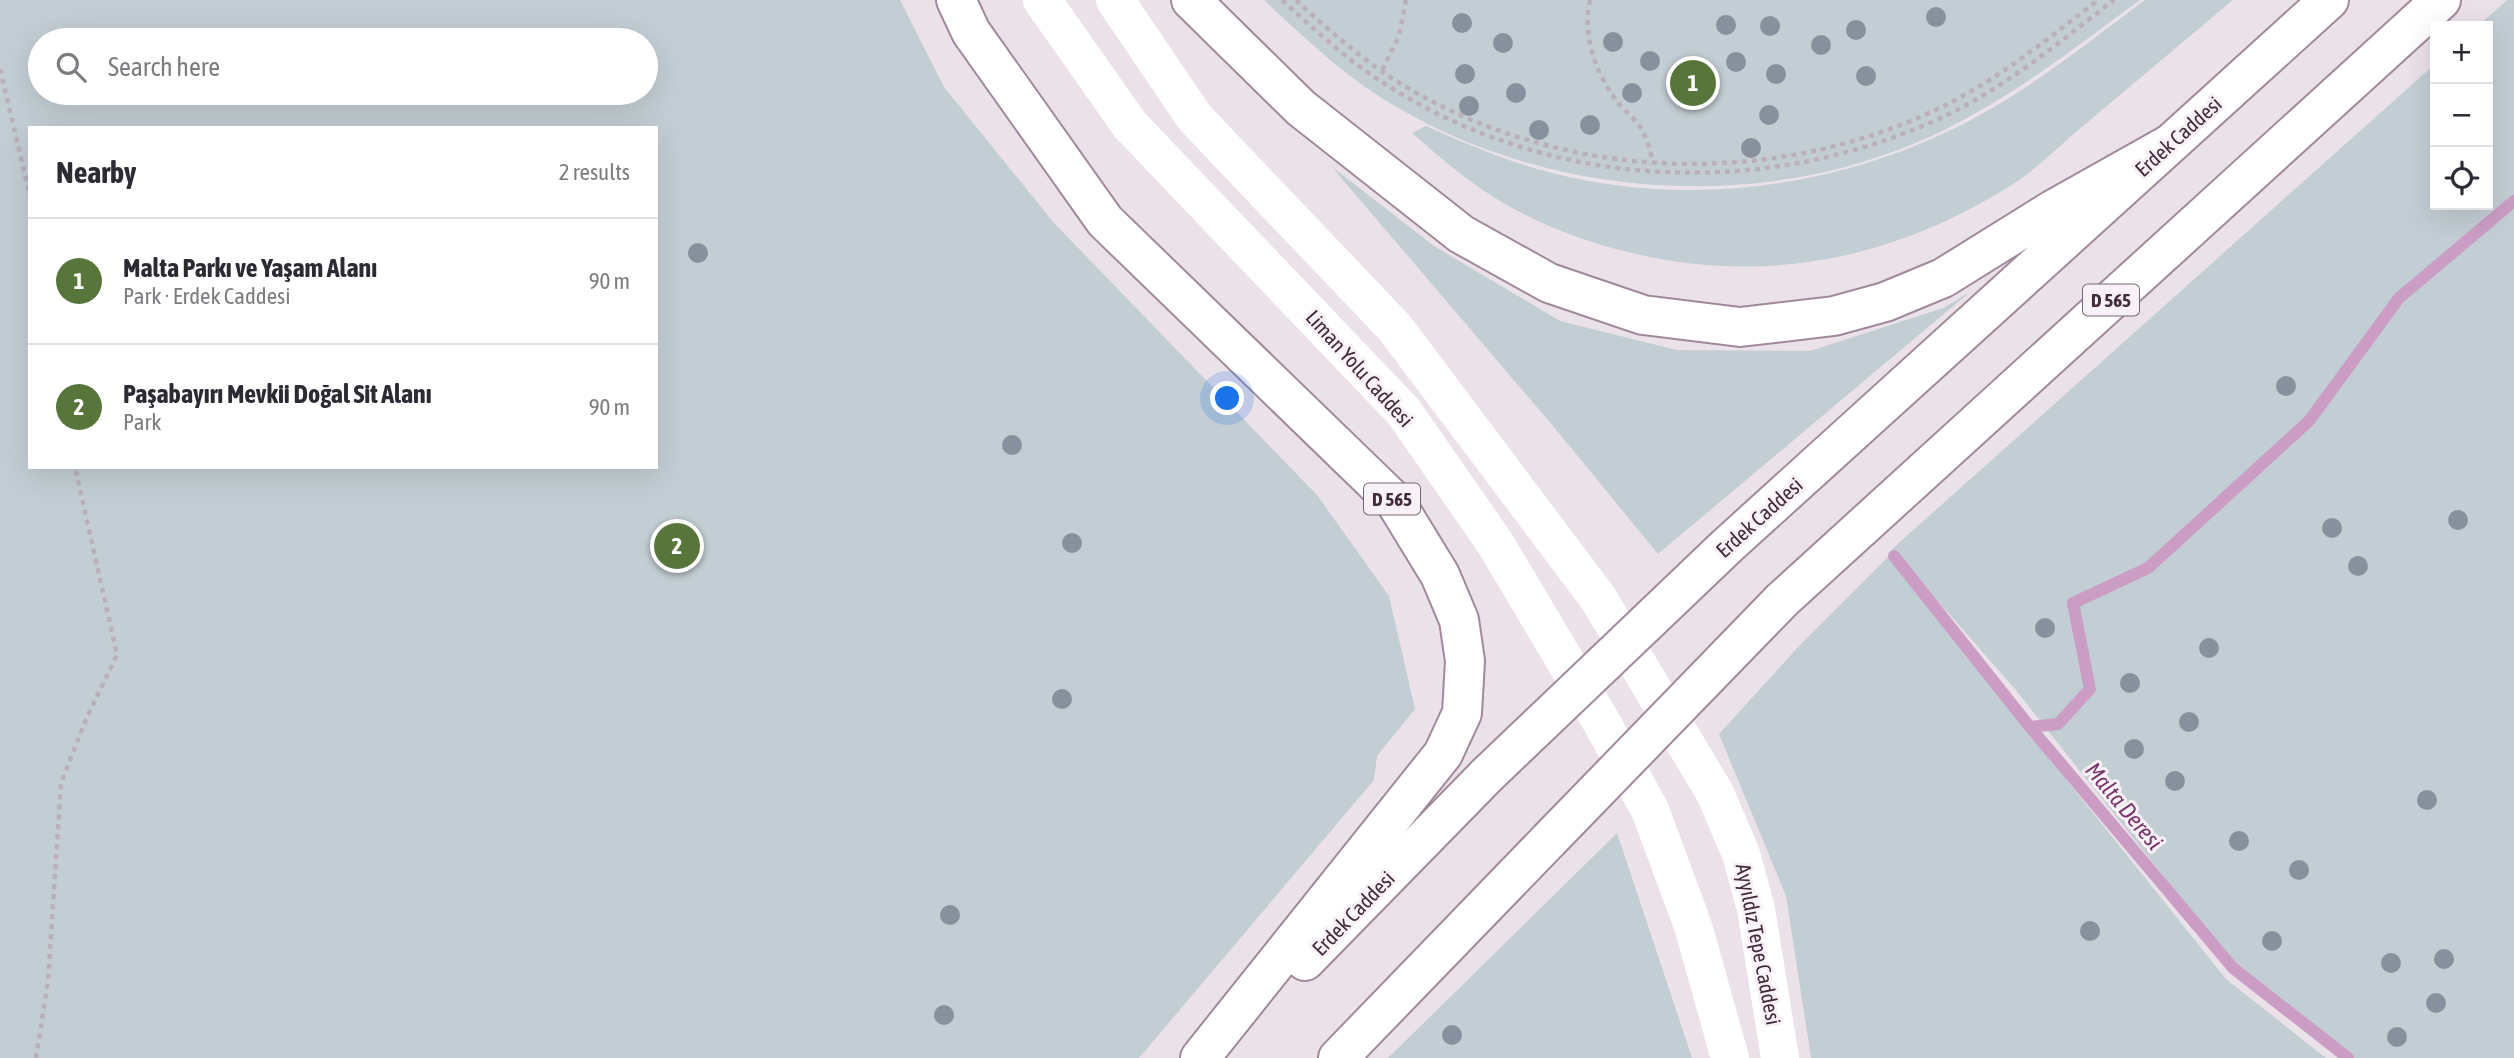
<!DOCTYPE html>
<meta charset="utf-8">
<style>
:root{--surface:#fff;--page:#f7f7f7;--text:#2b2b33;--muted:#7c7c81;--line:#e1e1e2;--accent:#58753c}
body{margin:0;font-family:"Asap Condensed",sans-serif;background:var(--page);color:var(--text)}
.controls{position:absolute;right:21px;top:21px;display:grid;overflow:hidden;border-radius:0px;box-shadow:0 7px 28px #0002}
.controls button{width:63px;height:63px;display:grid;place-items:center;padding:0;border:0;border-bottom:2px solid var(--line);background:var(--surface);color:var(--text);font:35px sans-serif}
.you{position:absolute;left:1228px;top:399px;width:24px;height:24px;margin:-18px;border:5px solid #fff;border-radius:50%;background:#1a73e8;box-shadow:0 0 0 10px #1a73e833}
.badge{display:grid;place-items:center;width:46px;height:46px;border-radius:50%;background:var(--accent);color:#fff;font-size:23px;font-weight:700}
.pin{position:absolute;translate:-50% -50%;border:4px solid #fff;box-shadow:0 2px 7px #0006}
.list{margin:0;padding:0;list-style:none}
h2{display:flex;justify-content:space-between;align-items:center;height:91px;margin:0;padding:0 28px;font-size:30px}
h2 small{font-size:23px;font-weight:400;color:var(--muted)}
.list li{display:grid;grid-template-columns:46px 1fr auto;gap:21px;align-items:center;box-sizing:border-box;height:126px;padding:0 28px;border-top:2px solid var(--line)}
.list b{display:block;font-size:26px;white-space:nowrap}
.list p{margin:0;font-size:23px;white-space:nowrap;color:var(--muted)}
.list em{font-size:23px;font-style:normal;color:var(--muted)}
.icon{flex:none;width:38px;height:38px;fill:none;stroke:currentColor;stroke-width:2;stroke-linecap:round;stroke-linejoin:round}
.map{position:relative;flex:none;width:2514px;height:1058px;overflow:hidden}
.search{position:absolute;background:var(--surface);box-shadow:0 7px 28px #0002;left:28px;top:28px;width:630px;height:77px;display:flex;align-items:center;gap:18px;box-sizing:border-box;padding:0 24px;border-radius:38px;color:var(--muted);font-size:26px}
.panel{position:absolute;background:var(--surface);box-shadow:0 7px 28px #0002;left:28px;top:126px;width:630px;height:343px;border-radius:0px}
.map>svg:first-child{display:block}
.green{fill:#c3ced4;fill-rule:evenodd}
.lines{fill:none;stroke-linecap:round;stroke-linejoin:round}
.stream{stroke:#cb9dc4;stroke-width:12}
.trunk-casing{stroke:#a1899c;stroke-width:42}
.path{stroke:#bbb0b8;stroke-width:4.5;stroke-dasharray:5 5;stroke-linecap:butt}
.secondary{stroke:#fff;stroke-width:38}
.trunk{stroke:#fff;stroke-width:38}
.trunk-bridge-casing{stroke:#a1899c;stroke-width:42;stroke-linecap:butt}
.trunk-bridge{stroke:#fff;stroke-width:38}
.tree{fill:#88909d}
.labels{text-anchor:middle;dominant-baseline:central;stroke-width:6;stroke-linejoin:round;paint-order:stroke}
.shield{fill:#f8f2f7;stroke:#796674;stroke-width:2}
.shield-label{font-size:19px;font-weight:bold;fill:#432a3c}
.street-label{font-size:21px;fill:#432a3c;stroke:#f8f2f7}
.water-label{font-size:23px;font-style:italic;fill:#77346b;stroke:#f8f2f7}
</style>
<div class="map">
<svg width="2514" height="1058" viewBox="0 0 2514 1058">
<rect width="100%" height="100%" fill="#ebe2e9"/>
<g class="green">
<path d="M 0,0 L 900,0 L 944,87 L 1054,223 L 1317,495 L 1389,596 L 1415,709 L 1377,756 L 1374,780 L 1139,1058 L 0,1058 ZM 40,40 L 646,40 L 646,93 L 40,93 ZM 30,128 L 656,128 L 656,467 L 30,467 Z"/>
<path d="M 1264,0 L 2140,0 C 2076,47 2014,96 1942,131 C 1766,217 1541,201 1377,95 C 1336,68 1299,33 1264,0 Z"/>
<path d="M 2145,0 L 2233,0 C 2183,42 2133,84 2083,126 C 2060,145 2036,170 2010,186 C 1888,262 1756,287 1616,249 C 1574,238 1532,221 1495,198 C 1465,179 1438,156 1412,133 L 1426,126 C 1462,142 1497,157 1534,168 C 1687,213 1858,187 1994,107 C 2047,76 2096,36 2145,0 Z"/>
<path d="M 2507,0 L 2514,0 L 2514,1058 L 2351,1058 L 2233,964 L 2015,689 L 1892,549 L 2435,64 L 2435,205 L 2488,205 L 2488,26 L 2478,26 Z"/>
<path d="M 1331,166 L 1434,246 L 1560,321 L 1677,350 L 1810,351 L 1943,308 L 1970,292 L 1658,554 L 1553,426 Z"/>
<path d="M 1888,557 L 2226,979 L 2326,1058 L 1811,1058 L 1786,896 L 1719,734 L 1800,645 Z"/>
<path d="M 1617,833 L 1692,1058 L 1388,1058 Z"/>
</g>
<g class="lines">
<g class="stream">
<path d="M 1894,556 L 2030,727 L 2233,968 L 2348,1058"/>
<path d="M 2030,727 L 2058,724 L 2090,689 L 2073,603 L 2148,568 L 2309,421 L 2399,298 L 2514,201"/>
</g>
<defs>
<g id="trunk">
<path d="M 956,0 L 971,32 L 1105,221 L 1396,503 L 1440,575 L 1459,620 L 1465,661 L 1462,713 L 1443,754 L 1200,1058"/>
<path d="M 1191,0 L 1301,108 L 1461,234 L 1549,283 L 1643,315 L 1740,327 L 1834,316 L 1885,302 L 1943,278 L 2054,209 L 2168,145"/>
<path d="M 1727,546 L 2329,0"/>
<path d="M 1782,600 L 2441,0"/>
<path d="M 1305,961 L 1487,775"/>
<path d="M 1338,1058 L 1549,840"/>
</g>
</defs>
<use href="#trunk" class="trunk-casing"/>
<g class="path">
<path d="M 1282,0 C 1314,29 1348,61 1385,84 C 1549,189 1757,200 1934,121 C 2000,92 2057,44 2114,0"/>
<path d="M 1296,0 C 1325,27 1357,55 1390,77 C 1550,180 1760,191 1931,112 C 1993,84 2045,41 2098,0"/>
<path d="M 1590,0 C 1582,37 1596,74 1618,103 C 1626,112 1638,121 1643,132 C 1648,142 1650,153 1654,163"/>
<path d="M 0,69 L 30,196"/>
<path d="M 1382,70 L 1399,36 L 1406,0"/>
<path d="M 36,1058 L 48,981 L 61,783 L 87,717 L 117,655 L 75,467"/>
</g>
<g class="secondary">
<path d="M 1042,0 L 1130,125 L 1404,412 L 1495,543 L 1602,723 L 1650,810 L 1693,926 L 1730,1058"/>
<path d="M 1115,0 L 1195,118 L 1395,328 L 1598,598 L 1715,793 L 1741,854 L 1756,909 L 1780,1058"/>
</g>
<use href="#trunk" class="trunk"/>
<defs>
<g id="trunk-bridge">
<path d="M 1487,775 L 1727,546"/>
<path d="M 1549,840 L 1782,600"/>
</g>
</defs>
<use href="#trunk-bridge" class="trunk-bridge-casing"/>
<use href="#trunk-bridge" class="trunk-bridge"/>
</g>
<g class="tree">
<circle cx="1936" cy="17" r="10"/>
<circle cx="1462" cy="23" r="10"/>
<circle cx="1726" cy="25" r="10"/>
<circle cx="1770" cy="26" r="10"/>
<circle cx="1856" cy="30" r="10"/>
<circle cx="1613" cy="42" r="10"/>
<circle cx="1503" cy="43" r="10"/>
<circle cx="1821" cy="45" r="10"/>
<circle cx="1650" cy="61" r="10"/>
<circle cx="1736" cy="62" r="10"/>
<circle cx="1692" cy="67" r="10"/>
<circle cx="1465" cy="74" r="10"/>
<circle cx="1776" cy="74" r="10"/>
<circle cx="1866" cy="76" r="10"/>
<circle cx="1516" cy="93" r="10"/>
<circle cx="1632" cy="93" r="10"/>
<circle cx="1684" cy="95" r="10"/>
<circle cx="1469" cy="106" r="10"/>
<circle cx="1769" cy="115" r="10"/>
<circle cx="1590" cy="125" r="10"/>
<circle cx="1539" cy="130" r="10"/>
<circle cx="1751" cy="148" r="10"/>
<circle cx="698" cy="253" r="10"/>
<circle cx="2286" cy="386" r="10"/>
<circle cx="1012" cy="445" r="10"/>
<circle cx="2458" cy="520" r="10"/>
<circle cx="2332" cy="528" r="10"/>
<circle cx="1072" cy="543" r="10"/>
<circle cx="2358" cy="566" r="10"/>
<circle cx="2045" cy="628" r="10"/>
<circle cx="2209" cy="648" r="10"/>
<circle cx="2130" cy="683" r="10"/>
<circle cx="1062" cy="699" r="10"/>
<circle cx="2189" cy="722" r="10"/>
<circle cx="2134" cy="749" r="10"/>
<circle cx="2175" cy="781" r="10"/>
<circle cx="2427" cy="800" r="10"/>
<circle cx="2239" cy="841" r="10"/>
<circle cx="2299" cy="870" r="10"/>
<circle cx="950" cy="915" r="10"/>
<circle cx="2090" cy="931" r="10"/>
<circle cx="2272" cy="941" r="10"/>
<circle cx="2444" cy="959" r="10"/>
<circle cx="2391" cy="963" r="10"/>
<circle cx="2436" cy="1003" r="10"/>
<circle cx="944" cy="1015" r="10"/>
<circle cx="1452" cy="1035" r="10"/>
<circle cx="2397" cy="1037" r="10"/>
</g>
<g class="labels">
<g class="shield">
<rect x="2083" y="284.5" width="56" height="31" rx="5"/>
<rect x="1364" y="483.5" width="56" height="31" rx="5"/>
</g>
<g class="shield-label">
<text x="2111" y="300">D 565</text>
<text x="1392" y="499">D 565</text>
</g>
<g class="street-label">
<text transform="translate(2178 136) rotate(-42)">Erdek Caddesi</text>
<text transform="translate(1360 368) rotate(48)">Liman Yolu Caddesi</text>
<text transform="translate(1759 517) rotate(-42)">Erdek Caddesi</text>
<text transform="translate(1353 913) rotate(-46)">Erdek Caddesi</text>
<text transform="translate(1759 944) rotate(79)">Ayyıldız Tepe Caddesi</text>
</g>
<g class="water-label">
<text transform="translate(2124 806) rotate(50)">Malta Deresi</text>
</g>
</g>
</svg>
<div class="controls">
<button>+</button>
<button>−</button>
<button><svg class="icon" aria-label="locate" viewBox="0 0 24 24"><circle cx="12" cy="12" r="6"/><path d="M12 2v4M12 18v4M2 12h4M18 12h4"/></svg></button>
</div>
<div class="you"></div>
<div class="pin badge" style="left:1693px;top:83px">1</div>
<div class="pin badge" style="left:677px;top:546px">2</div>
<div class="search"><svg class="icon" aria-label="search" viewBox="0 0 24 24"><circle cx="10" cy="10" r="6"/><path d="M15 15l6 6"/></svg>Search here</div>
<section class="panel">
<h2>Nearby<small>2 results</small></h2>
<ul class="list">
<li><span class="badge">1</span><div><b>Malta Parkı ve Yaşam Alanı</b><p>Park · Erdek Caddesi</p></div><em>90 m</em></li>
<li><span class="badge">2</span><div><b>Paşabayırı Mevkii Doğal Sit Alanı</b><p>Park</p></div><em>90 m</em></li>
</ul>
</section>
</div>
